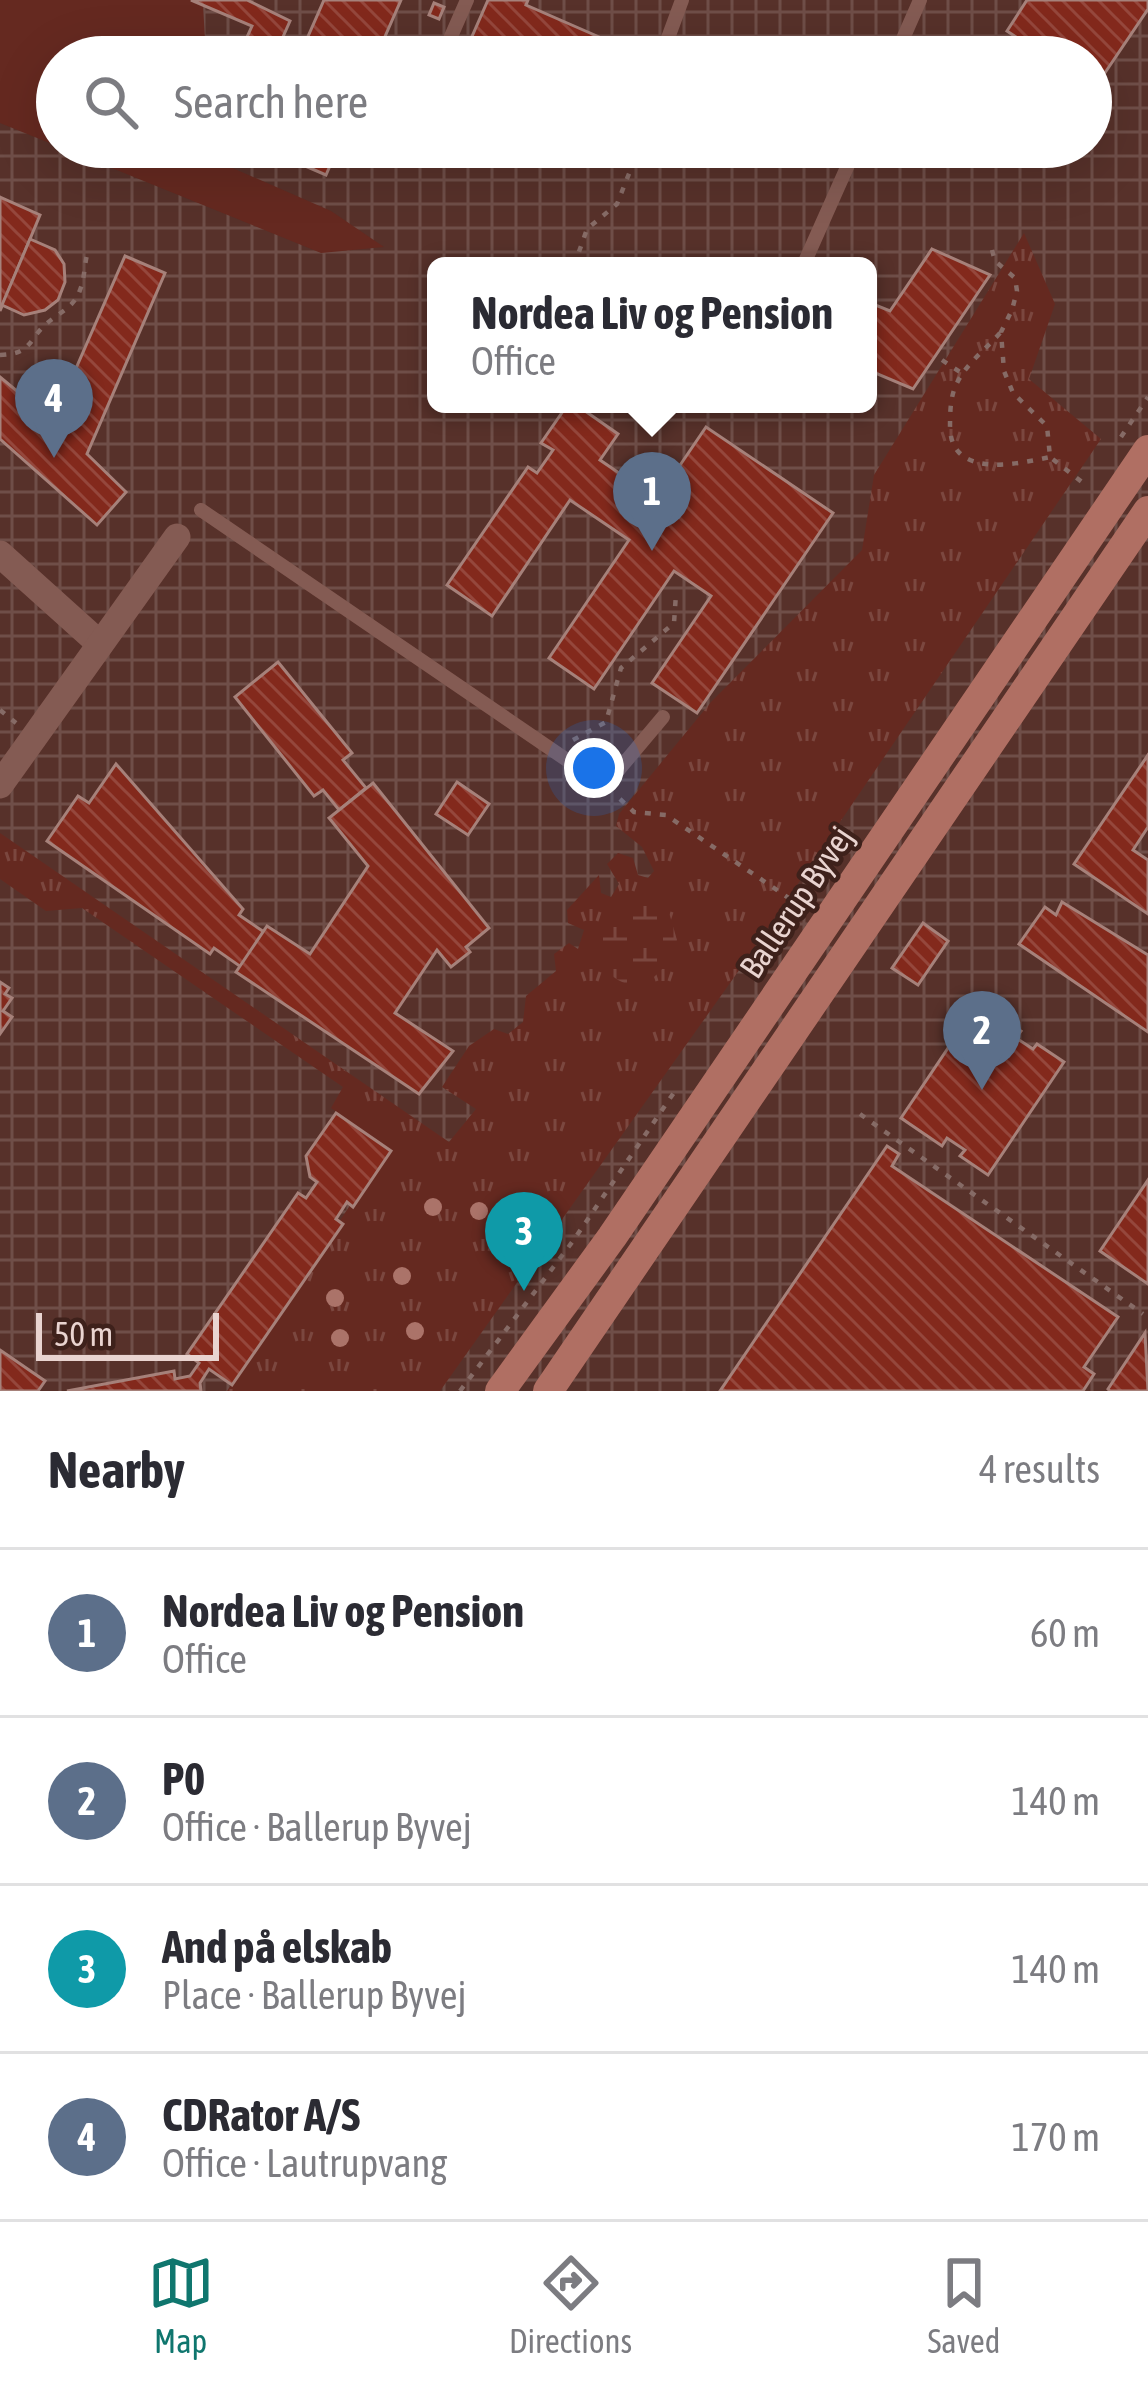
<!DOCTYPE html>
<meta charset="utf-8">
<style>
:root{--surface:#fff;--page:#f2f2f3;--text:#2b2b33;--muted:#7c7c81;--line:#e1e1e2;--accent:#0f766e}
body{margin:0;font-family:"Asap Condensed",sans-serif;background:var(--page);color:var(--text)}
.scale{position:absolute;left:36px;bottom:30px;width:183px;box-sizing:border-box;padding-left:12px;border:6px solid #e9d4d0;border-top:0;font-size:33px;line-height:42px;white-space:nowrap;color:#e9d4d0;-webkit-text-stroke:9px #3e211b;paint-order:stroke}
.you{position:absolute;left:594px;top:768px;width:42px;height:42px;margin:-30px;border:9px solid #fff;border-radius:50%;background:#1a73e8;box-shadow:0 0 0 18px #1a73e833}
.badge{display:grid;place-items:center;width:78px;height:78px;border-radius:50%;background:var(--accent);color:#fff;font-size:39px;font-weight:700}
.pin{position:absolute;translate:-50% -99px;filter:drop-shadow(0 3px 6px #0008)}
.pin::after{content:'';position:absolute;top:63px;width:42px;height:36px;background:inherit;clip-path:polygon(0 0,100% 0,50% 100%)}
.popup{position:absolute;left:427px;top:257px;width:450px;height:156px;box-sizing:border-box;display:grid;place-content:center;border-radius:18px;background:var(--surface);filter:drop-shadow(0 3px 9px #0005);font-size:39px;white-space:nowrap;color:var(--muted)}
.popup b{font-size:45px;color:var(--text)}
.popup::after{content:'';position:absolute;left:50%;top:100%;margin-left:-24px;border:24px solid transparent;border-top-color:var(--surface)}
.list{margin:0;padding:0;list-style:none}
h2{display:flex;justify-content:space-between;align-items:center;height:156px;margin:0;padding:0 48px;font-size:51px}
h2 small{font-size:39px;font-weight:400;color:var(--muted)}
.list li{display:grid;grid-template-columns:78px 1fr auto;gap:36px;align-items:center;box-sizing:border-box;height:168px;padding:0 48px;border-top:3px solid var(--line)}
.list b{display:block;font-size:45px;white-space:nowrap}
.list p{margin:0;font-size:39px;white-space:nowrap;color:var(--muted)}
.list em{font-size:39px;font-style:normal;color:var(--muted)}
.icon{flex:none;width:66px;height:66px;fill:none;stroke:currentColor;stroke-width:2;stroke-linecap:round;stroke-linejoin:round}
.map{position:relative;flex:none;width:1148px;height:1391px;overflow:hidden}
.search{position:absolute;background:var(--surface);box-shadow:0 12px 48px #0002;left:36px;right:36px;top:36px;height:132px;display:flex;align-items:center;gap:30px;box-sizing:border-box;padding:0 42px;border-radius:66px;color:var(--muted);font-size:45px}
.sheet{height:828px;background:var(--surface)}
nav{display:flex;justify-content:space-around;align-items:center;box-sizing:border-box;height:168px;border-top:3px solid var(--line);background:var(--surface);font-size:33px;color:var(--muted)}
nav a{display:grid;justify-items:center;gap:6px}
nav .on{color:var(--accent)}
.map>svg:first-child{display:block}
.industrial{fill:url(#industrial-grid);fill-rule:evenodd}
.grass{fill:url(#grass-tufts)}
.wetland{fill:url(#wetland-marsh)}
.pitch{fill:#652920}
.building{fill:url(#building-back-hatch);stroke:#a6817a;stroke-width:3}
.lines{fill:none;stroke-linecap:round;stroke-linejoin:round}
.path{stroke:#866b66;stroke-width:4.5;stroke-dasharray:6 9;stroke-linecap:butt}
.lane{stroke:#845b53;stroke-width:14}
.street{stroke:#845b53;stroke-width:27}
.secondary{stroke:#b06f63;stroke-width:30}
.tree{fill:#ab7369}
.labels{text-anchor:middle;dominant-baseline:central;stroke-width:9;stroke-linejoin:round;paint-order:stroke}
.street-label{font-size:33px;fill:#e9d4d0;stroke:#3e211b}
</style>
<div class="map">
<svg width="1148" height="1391" viewBox="0 0 1148 1391">
<defs>
<pattern id="industrial-grid" width="8" height="8" patternUnits="userSpaceOnUse" patternTransform="scale(3)"><rect width="8" height="8" fill="#57312a"/><path d="M0 4h8M4 0v8" fill="none" stroke="#6f4e48"/></pattern>
<pattern id="grass-tufts" width="24" height="20" patternUnits="userSpaceOnUse" patternTransform="scale(3)"><rect width="24" height="20" fill="#652920"/><path d="M3 7l-1-3M5 7V3M7 7l1-3M15 17l-1-3M17 17v-4M19 17l1-3" fill="none" stroke="#7b473f"/></pattern>
<pattern id="wetland-marsh" width="20" height="14" patternUnits="userSpaceOnUse" patternTransform="scale(3)"><rect width="20" height="14" fill="#652920"/><path d="M1 5h8M5 5V1M11 12h8M15 12V8" fill="none" stroke="#7b473f"/></pattern>
<pattern id="building-back-hatch" width="6" height="6" patternUnits="userSpaceOnUse" patternTransform="scale(3)"><rect width="6" height="6" fill="#83291c"/><path d="M-1 5l2 2M0 0l6 6M5-1l2 2" fill="none" stroke="#95473c"/></pattern>
</defs>
<rect width="100%" height="100%" fill="#492b25"/>
<path class="industrial" d="M 0,0 L 1148,0 L 1148,1391 L 0,1391 ZM 57,57 L 1091,57 L 1091,147 L 57,147 ZM 436,266 L 868,266 L 868,404 L 436,404 Z"/>
<path class="grass" d="M 1024,233 L 1055,304 L 1029,379 L 1101,439 L 735,976 L 440,1391 L 227,1391 L 388,1148 L 331,1108 L 343,1087 L 82,908 L 46,911 L 0,879 L 0,833 L 449,1142 L 476,1109 L 442,1087 L 469,1046 L 494,1029 L 508,1034 L 523,1022 L 526,996 L 556,971 L 554,954 L 569,943 L 578,949 L 584,930 L 568,923 L 567,910 L 599,875 L 601,893 L 611,897 L 619,884 L 607,864 L 618,853 L 633,858 L 638,875 L 648,878 L 654,871 L 642,847 L 616,826 L 619,814 L 711,702 L 862,550 L 874,475 Z"/>
<path class="wetland" d="M 623,899 L 655,899 L 668,909 L 677,940 L 666,965 L 643,988 C 588,980 586,932 623,899 Z"/>
<g class="pitch">
<path d="M 0,0 L 192,0 L 203,5 L 206,57 L 57,57 L 57,146 L 0,123 Z"/>
<path d="M 60,147 L 211,147 L 212,159 L 331,211 L 384,247 L 321,253 Z"/>
</g>
<g class="building">
<path d="M 191,0 L 247,0 L 290,21 L 274,57 L 243,46 L 252,26 Z"/>
<path d="M 324,0 L 401,0 L 376,57 L 299,57 Z"/>
<path d="M 488,0 L 528,0 L 526,5 L 645,57 L 463,57 Z"/>
<path d="M 1027,0 L 1148,0 L 1148,9 L 1094,89 L 1091,87 L 1091,57 L 1046,57 L 1007,31 Z"/>
<path d="M 434,3 L 444,7 L 439,19 L 429,15 Z"/>
<path d="M 261,147 L 338,147 L 326,175 Z"/>
<path d="M 0,197 L 40,215 L 0,311 Z"/>
<path d="M 30,239 L 55,250 L 64,264 L 65,282 L 58,300 L 45,310 L 24,315 L 2,305 Z"/>
<path d="M 932,249 L 990,275 L 913,389 L 868,370 L 868,302 L 890,311 Z"/>
<path d="M 125,256 L 165,273 L 87,454 L 126,492 L 97,525 L 0,439 L 0,377 L 53,421 Z"/>
<path d="M 568,404 L 575,404 L 618,434 L 600,460 L 657,499 L 706,427 L 833,513 L 697,713 L 652,683 L 711,596 L 674,571 L 594,689 L 549,658 L 629,540 L 570,500 L 492,616 L 447,585 L 528,467 L 537,473 L 553,450 L 541,443 Z"/>
<path d="M 278,662 L 352,753 L 343,760 L 366,788 L 339,810 L 323,790 L 314,796 L 235,697 Z"/>
<path d="M 1148,755 L 1148,827 L 1133,850 L 1148,860 L 1148,914 L 1074,864 Z"/>
<path d="M 116,764 L 243,909 L 239,915 L 264,932 L 241,967 L 214,948 L 210,954 L 47,841 L 78,796 L 89,803 Z"/>
<path d="M 457,782 L 489,804 L 468,835 L 436,814 Z"/>
<path d="M 373,783 L 489,928 L 466,947 L 470,952 L 451,967 L 437,950 L 395,1013 L 453,1051 L 419,1094 L 236,972 L 267,926 L 310,954 L 368,866 L 329,818 Z"/>
<path d="M 1062,902 L 1148,955 L 1148,1032 L 1019,944 L 1045,907 L 1056,915 Z"/>
<path d="M 923,923 L 948,941 L 918,985 L 892,968 Z"/>
<path d="M 0,982 L 9,988 L 5,994 L 12,998 L 3,1011 L 12,1017 L 0,1034 Z"/>
<path d="M 979,1002 L 1021,1031 L 1016,1038 L 1033,1049 L 1037,1044 L 1064,1062 L 988,1175 L 960,1156 L 965,1150 L 947,1138 L 942,1146 L 901,1118 Z"/>
<path d="M 336,1113 L 391,1151 L 353,1207 L 347,1202 L 336,1219 L 343,1224 L 232,1385 L 209,1369 L 200,1383 L 201,1391 L 67,1391 L 174,1371 L 175,1379 L 190,1376 L 199,1363 L 187,1354 L 298,1193 L 306,1198 L 317,1182 L 310,1177 L 306,1156 Z"/>
<path d="M 887,1146 L 899,1154 L 892,1166 L 1118,1317 L 1084,1367 L 1094,1374 L 1083,1391 L 720,1391 Z"/>
<path d="M 1148,1180 L 1148,1284 L 1100,1251 Z"/>
<path d="M 1145,1333 L 1148,1391 L 1110,1391 L 1108,1389 Z"/>
<path d="M 0,1350 L 45,1381 L 38,1391 L 0,1391 Z"/>
</g>
<g class="lines">
<g class="path">
<path d="M 992,250 L 995,261 L 1015,278 L 1017,291 L 1012,310 L 1001,332 L 1004,371 L 1013,393 L 1047,426 L 1050,457 L 1087,486"/>
<path d="M 574,266 L 587,229 L 617,204 L 634,161 L 625,147"/>
<path d="M 1000,333 C 986,349 966,364 957,383 C 950,396 950,414 950,429 C 953,479 1017,464 1050,457"/>
<path d="M 0,355 C 31,354 28,341 45,325 C 58,313 74,308 80,290 C 85,278 84,264 88,251"/>
<path d="M 942,360 L 963,374"/>
<path d="M 1121,437 L 1148,397"/>
<path d="M 0,710 L 16,723"/>
<path d="M 573,740 L 606,722 L 621,668 L 674,623 L 676,594"/>
<path d="M 620,799 L 634,812 L 666,815 L 802,907"/>
<path d="M 860,1114 L 1143,1314"/>
<path d="M 460,1391 L 573,1241 L 675,1091"/>
</g>
<g class="lane">
<path d="M 442,57 L 467,0"/>
<path d="M 661,57 L 682,0"/>
<path d="M 895,57 L 920,0"/>
<path d="M 803,266 L 856,147"/>
<path d="M 201,510 L 605,786 L 663,717"/>
</g>
<g class="street">
<path d="M 0,554 L 100,644"/>
<path d="M 0,785 L 177,537"/>
</g>
<g class="secondary">
<path d="M 500,1391 L 612,1237 L 1148,450"/>
<path d="M 548,1391 L 1148,511"/>
</g>
</g>
<g class="tree">
<circle cx="433" cy="1207" r="9"/>
<circle cx="479" cy="1211" r="9"/>
<circle cx="402" cy="1276" r="9"/>
<circle cx="335" cy="1298" r="9"/>
<circle cx="415" cy="1331" r="9"/>
<circle cx="340" cy="1338" r="9"/>
</g>
<g class="labels">
<g class="street-label">
<text transform="translate(796 902) rotate(-56)">Ballerup Byvej</text>
</g>
</g>
</svg>
<div class="scale">50 m</div>
<div class="you"></div>
<div class="pin badge" style="left:652px;top:551px;background:#5c6f8a">1</div>
<div class="popup"><b>Nordea Liv og Pension</b>Office</div>
<div class="pin badge" style="left:982px;top:1090px;background:#5c6f8a">2</div>
<div class="pin badge" style="left:524px;top:1291px;background:#0f9aa8">3</div>
<div class="pin badge" style="left:54px;top:458px;background:#5c6f8a">4</div>
<div class="search"><svg class="icon" aria-label="search" viewBox="0 0 24 24"><circle cx="10" cy="10" r="6"/><path d="M15 15l6 6"/></svg>Search here</div>
</div>
<section class="sheet">
<h2>Nearby<small>4 results</small></h2>
<ul class="list">
<li><span class="badge" style="background:#5c6f8a">1</span><div><b>Nordea Liv og Pension</b><p>Office</p></div><em>60 m</em></li>
<li><span class="badge" style="background:#5c6f8a">2</span><div><b>P0</b><p>Office · Ballerup Byvej</p></div><em>140 m</em></li>
<li><span class="badge" style="background:#0f9aa8">3</span><div><b>And på elskab</b><p>Place · Ballerup Byvej</p></div><em>140 m</em></li>
<li><span class="badge" style="background:#5c6f8a">4</span><div><b>CDRator A/S</b><p>Office · Lautrupvang</p></div><em>170 m</em></li>
</ul>
</section>
<nav>
<a class="on"><svg class="icon" aria-label="map" viewBox="0 0 24 24"><path d="M3 6l6-2 6 2 6-2v14l-6 2-6-2-6 2zM9 4v14M15 6v14"/></svg>Map</a>
<a><svg class="icon" aria-label="directions" viewBox="0 0 24 24"><path d="M12 3l9 9-9 9-9-9zM9 14v-3h6M13 9l2 2-2 2"/></svg>Directions</a>
<a><svg class="icon" aria-label="saved" viewBox="0 0 24 24"><path d="M7 4h10v16l-5-4-5 4z"/></svg>Saved</a>
</nav>
